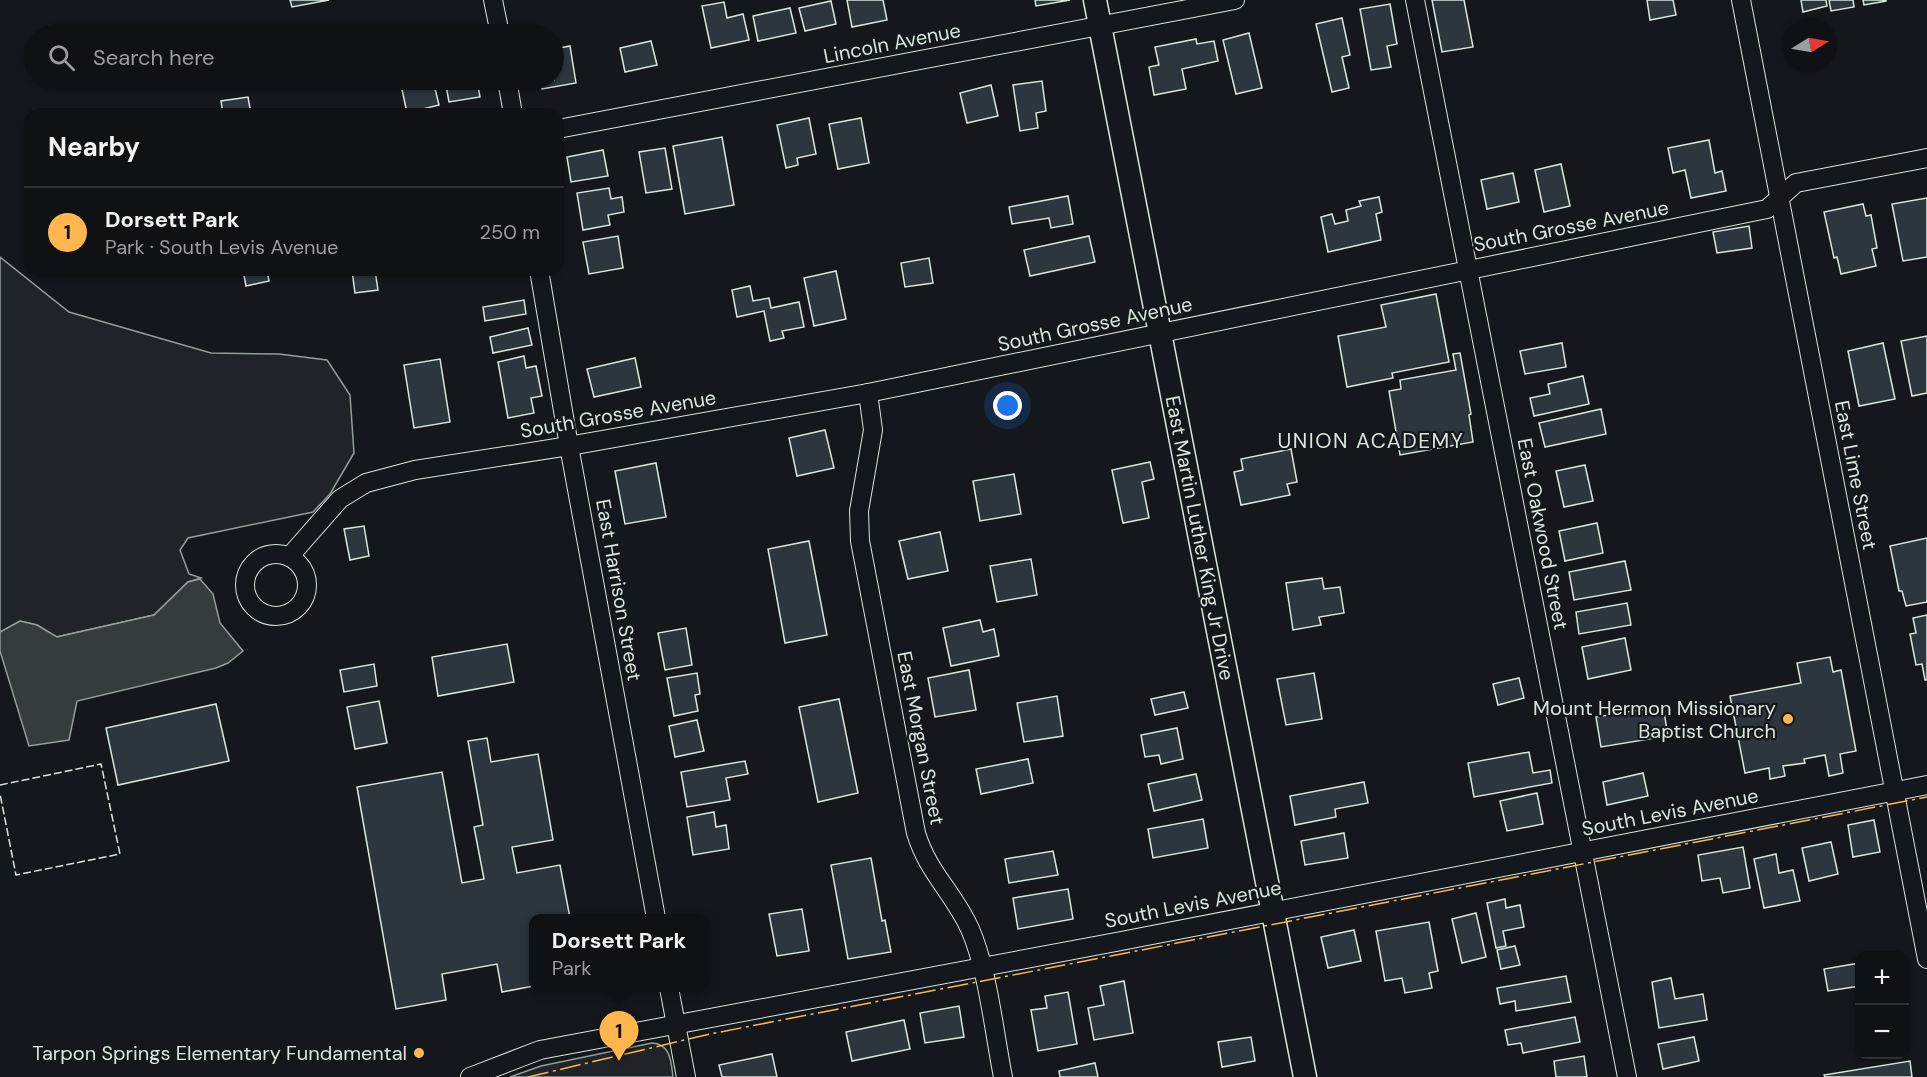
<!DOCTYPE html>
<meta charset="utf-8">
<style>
:root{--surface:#0f1215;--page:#1d2022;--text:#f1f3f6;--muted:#9b9ea0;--line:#2f3234;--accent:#ffb74d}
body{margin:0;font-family:"DM Sans",sans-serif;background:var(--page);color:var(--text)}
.controls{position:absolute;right:18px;bottom:18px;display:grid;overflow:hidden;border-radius:12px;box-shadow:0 2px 4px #0004}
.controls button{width:54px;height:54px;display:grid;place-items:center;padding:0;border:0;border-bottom:2px solid var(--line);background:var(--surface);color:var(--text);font:30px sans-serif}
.compass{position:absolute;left:1783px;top:18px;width:54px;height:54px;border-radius:50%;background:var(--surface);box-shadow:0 2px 4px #0004;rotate:79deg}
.you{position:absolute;left:1008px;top:406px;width:21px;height:21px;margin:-15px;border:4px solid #fff;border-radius:50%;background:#1a73e8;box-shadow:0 0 0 9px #1a73e833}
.badge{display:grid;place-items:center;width:39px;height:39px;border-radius:50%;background:var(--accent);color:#111;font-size:20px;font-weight:700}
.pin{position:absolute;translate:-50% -50px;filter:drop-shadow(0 2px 3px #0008)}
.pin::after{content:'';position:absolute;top:32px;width:21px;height:18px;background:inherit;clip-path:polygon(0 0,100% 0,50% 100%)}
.popup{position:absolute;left:529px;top:914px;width:180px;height:78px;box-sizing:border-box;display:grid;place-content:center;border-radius:12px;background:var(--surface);filter:drop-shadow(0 2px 4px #0005);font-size:20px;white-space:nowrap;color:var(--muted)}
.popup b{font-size:22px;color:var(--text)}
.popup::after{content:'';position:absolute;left:50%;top:100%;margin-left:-12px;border:12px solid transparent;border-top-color:var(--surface)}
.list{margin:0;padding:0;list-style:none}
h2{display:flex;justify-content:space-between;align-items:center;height:78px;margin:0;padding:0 24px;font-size:26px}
h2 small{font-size:20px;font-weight:400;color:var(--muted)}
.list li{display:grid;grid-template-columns:39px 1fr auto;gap:18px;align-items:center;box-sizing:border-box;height:90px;padding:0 24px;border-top:2px solid var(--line)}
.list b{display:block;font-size:22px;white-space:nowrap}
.list p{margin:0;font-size:20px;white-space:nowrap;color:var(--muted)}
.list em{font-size:20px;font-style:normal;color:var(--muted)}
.icon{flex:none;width:33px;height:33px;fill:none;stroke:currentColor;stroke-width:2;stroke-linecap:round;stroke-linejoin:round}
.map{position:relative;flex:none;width:1927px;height:1077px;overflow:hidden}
.search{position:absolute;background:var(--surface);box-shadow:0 2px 4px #0004;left:24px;top:24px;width:540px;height:66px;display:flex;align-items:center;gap:15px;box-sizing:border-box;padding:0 21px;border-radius:33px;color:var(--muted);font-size:22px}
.panel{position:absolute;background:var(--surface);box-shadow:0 2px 4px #0004;left:24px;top:108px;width:540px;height:168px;border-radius:18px}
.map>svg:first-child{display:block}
.green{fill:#202428;stroke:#939e99;stroke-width:1.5}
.water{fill:#363b3e;stroke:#939e99;stroke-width:1.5}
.building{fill:#2c363c;stroke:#d8e6dc;stroke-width:1.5}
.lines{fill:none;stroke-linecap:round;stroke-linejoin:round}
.minor-casing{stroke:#d8e6dc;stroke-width:20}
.tertiary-casing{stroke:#d8e6dc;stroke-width:25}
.minor{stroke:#14181c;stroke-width:18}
.tertiary{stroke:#14181c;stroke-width:22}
.fence{stroke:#d8e6dc;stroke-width:1.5;stroke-dasharray:8 3;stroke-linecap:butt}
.power{stroke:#ffb74d;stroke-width:1.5;stroke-dasharray:21 4.5 3 4.5;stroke-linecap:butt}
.poi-dot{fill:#ffb74d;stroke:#14181c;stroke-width:2}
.labels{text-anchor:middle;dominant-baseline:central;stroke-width:4.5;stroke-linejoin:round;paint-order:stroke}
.street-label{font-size:20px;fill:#d8e6dc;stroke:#14181c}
.poi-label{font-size:20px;fill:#d8e6dc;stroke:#14181c;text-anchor:end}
.neighbourhood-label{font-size:21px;letter-spacing:1.5px;fill:#d8e6dc;stroke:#14181c}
</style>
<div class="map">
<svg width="1927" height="1077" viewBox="0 0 1927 1077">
<rect width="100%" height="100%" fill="#14181c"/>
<g class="green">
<path d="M 0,257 L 69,312 L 211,353 L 279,354 L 327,360 L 350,395 L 354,453 L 330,494 L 313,512 L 188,538 L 180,550 L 189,574 L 201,578 L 188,582 L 154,615 L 56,637 L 37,625 L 20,621 L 0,632 Z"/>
<path d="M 652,1043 C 671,1044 671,1062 673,1077 L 510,1077 L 541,1066 Z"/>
</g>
<path class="water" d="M 200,579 L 213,594 L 220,623 L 243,651 L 228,663 L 216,668 L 77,701 L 69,740 L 29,746 L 0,651 L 0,632 L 20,621 L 37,625 L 57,637 L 154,615 L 188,582 Z"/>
<g class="building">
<path d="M 290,0 L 329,0 L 292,7 Z"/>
<path d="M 847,0 L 883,0 L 887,20 L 852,27 Z"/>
<path d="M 1035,0 L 1070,0 L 1036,6 Z"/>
<path d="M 1432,0 L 1464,0 L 1473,47 L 1442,52 Z"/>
<path d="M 1647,0 L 1673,0 L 1676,15 L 1650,20 Z"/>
<path d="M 1801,0 L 1826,0 L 1827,6 L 1803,12 Z"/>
<path d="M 1829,0 L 1853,0 L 1854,7 L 1831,11 Z"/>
<path d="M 1863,0 L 1886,0 L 1886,1 L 1864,5 Z"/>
<path d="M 831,1 L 836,24 L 805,31 L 799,8 Z"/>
<path d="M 724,2 L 727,18 L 743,14 L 749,40 L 711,48 L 702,6 Z"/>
<path d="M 1390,4 L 1397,44 L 1387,46 L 1391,67 L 1371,70 L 1360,9 Z"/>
<path d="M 790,8 L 796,33 L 758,41 L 753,16 Z"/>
<path d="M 1342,18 L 1350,55 L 1342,57 L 1349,88 L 1332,92 L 1316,24 Z"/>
<path d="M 1249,33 L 1262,88 L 1236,94 L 1223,40 Z"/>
<path d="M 1196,39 L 1197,44 L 1214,41 L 1218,61 L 1182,69 L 1186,89 L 1154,95 L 1149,67 L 1159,65 L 1155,47 Z"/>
<path d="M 651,41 L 657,65 L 625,72 L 620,48 Z"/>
<path d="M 570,46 L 576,83 L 542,89 L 540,80 L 554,80 L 554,49 Z"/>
<path d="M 400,80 L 433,80 L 439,105 L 407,113 Z"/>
<path d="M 445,80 L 477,80 L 480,97 L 449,102 Z"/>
<path d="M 1042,81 L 1046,111 L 1036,113 L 1038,128 L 1020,131 L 1013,85 Z"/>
<path d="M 991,85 L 998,116 L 967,123 L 960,93 Z"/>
<path d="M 248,97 L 251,114 L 223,114 L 221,101 Z"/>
<path d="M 809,118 L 816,154 L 797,158 L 798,165 L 786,168 L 777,125 Z"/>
<path d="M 861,118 L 869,163 L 838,169 L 829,124 Z"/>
<path d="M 722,137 L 734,205 L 685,214 L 673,146 Z"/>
<path d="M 1709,140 L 1715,173 L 1722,171 L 1726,191 L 1691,198 L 1685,170 L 1673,173 L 1668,148 Z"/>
<path d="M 665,148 L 672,189 L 646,193 L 639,152 Z"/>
<path d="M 603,150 L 608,176 L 571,182 L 567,157 Z"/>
<path d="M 1561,164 L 1570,206 L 1544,212 L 1535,170 Z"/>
<path d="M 1513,173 L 1519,202 L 1487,209 L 1481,180 Z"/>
<path d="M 609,188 L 611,199 L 622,197 L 624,212 L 608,215 L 610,225 L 583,230 L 577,193 Z"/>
<path d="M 1068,196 L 1073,224 L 1051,228 L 1049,218 L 1012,224 L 1009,207 Z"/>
<path d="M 1379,197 L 1382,212 L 1376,214 L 1381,240 L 1328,252 L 1321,217 L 1332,214 L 1335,224 L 1348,221 L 1346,210 L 1361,206 L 1359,201 Z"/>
<path d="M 1927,198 L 1927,257 L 1903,261 L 1892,204 Z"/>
<path d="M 1863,204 L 1866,216 L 1871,215 L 1877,248 L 1872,249 L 1876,266 L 1841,274 L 1837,257 L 1834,258 L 1824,212 Z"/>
<path d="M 1749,226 L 1752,248 L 1717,253 L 1713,232 Z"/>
<path d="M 618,236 L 623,268 L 589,274 L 583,242 Z"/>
<path d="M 1089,236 L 1095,262 L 1030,276 L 1024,250 Z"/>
<path d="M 929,258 L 933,283 L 905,287 L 901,263 Z"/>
<path d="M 243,270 L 267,270 L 269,281 L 246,286 Z"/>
<path d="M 362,270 L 375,270 L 378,290 L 355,293 L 352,271 Z"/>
<path d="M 836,271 L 846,319 L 814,326 L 804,278 Z"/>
<path d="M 750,286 L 753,301 L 769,298 L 771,308 L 799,302 L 804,327 L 782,331 L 784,338 L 770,341 L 764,311 L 737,317 L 732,290 Z"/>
<path d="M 1436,294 L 1449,362 L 1392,373 L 1393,378 L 1347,387 L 1338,336 L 1386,327 L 1381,305 Z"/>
<path d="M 524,300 L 526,314 L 485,321 L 483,307 Z"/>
<path d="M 528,328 L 532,345 L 493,353 L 490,337 Z"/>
<path d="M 1927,336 L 1927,393 L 1912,396 L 1901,341 Z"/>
<path d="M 1562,343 L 1566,367 L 1525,374 L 1520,351 Z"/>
<path d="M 1883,343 L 1895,399 L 1859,406 L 1848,351 Z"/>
<path d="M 1460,353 L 1471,414 L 1469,415 L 1473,442 L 1400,455 L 1389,391 L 1401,389 L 1400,380 L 1456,370 L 1453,354 Z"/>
<path d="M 524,356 L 526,368 L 536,366 L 542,396 L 531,398 L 534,413 L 508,418 L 498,362 Z"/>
<path d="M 635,358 L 641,387 L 594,397 L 587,369 Z"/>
<path d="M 440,359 L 450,422 L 414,428 L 404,365 Z"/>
<path d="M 1583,376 L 1589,404 L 1534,416 L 1530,398 L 1550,394 L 1548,384 Z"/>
<path d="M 1601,409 L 1606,434 L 1545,447 L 1539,423 Z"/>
<path d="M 825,430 L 834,468 L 797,476 L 789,438 Z"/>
<path d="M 1291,449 L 1297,482 L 1287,484 L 1290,495 L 1241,505 L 1234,472 L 1243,470 L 1241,459 Z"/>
<path d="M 1150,462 L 1154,479 L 1142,482 L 1149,518 L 1123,523 L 1112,470 Z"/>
<path d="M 656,463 L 666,517 L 625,524 L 615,471 Z"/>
<path d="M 1585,465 L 1593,501 L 1564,507 L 1556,471 Z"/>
<path d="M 1014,474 L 1021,514 L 980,521 L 973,481 Z"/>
<path d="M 1597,523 L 1603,553 L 1565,561 L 1559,531 Z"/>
<path d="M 364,526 L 369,556 L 350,560 L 344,529 Z"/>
<path d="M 940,532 L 948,571 L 908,579 L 899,541 Z"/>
<path d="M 1927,538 L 1927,602 L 1906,606 L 1902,591 L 1899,591 L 1890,546 Z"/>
<path d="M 809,541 L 827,635 L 785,643 L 768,549 Z"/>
<path d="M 1031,559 L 1037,595 L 997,602 L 990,566 Z"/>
<path d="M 1625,561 L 1631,590 L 1574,600 L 1569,572 Z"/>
<path d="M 1322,578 L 1324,589 L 1340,587 L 1344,613 L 1319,617 L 1321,625 L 1293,630 L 1286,583 Z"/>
<path d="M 1627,603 L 1631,625 L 1579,634 L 1576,612 Z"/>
<path d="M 1927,615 L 1927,680 L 1925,680 L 1922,664 L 1916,665 L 1910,634 L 1916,633 L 1913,618 Z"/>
<path d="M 980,620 L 983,632 L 994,629 L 999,656 L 951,666 L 943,628 Z"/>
<path d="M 686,628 L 692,665 L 665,670 L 658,633 Z"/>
<path d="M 1625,638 L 1631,670 L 1588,679 L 1582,647 Z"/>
<path d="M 507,644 L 514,682 L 438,696 L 432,657 Z"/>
<path d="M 1830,657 L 1833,672 L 1841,670 L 1856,751 L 1840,754 L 1843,773 L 1829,776 L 1825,755 L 1804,759 L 1805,763 L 1783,766 L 1785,776 L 1770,779 L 1769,768 L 1745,773 L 1730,696 L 1801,683 L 1797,663 Z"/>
<path d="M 374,664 L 377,686 L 344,692 L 340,670 Z"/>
<path d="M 969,670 L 976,710 L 935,717 L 928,678 Z"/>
<path d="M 697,673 L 700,694 L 695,695 L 698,711 L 674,716 L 667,678 Z"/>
<path d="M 1314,673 L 1322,719 L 1286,725 L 1277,679 Z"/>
<path d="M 1519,678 L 1524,698 L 1498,705 L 1493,684 Z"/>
<path d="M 1184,692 L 1188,708 L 1155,715 L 1151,699 Z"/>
<path d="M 1057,696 L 1063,736 L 1024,742 L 1017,703 Z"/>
<path d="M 839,699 L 858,793 L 818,802 L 799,707 Z"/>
<path d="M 379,701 L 387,743 L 355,749 L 347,707 Z"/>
<path d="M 216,704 L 229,761 L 118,785 L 106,728 Z"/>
<path d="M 1663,706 L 1668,736 L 1601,747 L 1596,717 Z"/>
<path d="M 697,720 L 704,751 L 675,757 L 669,726 Z"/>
<path d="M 1177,728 L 1183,759 L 1161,764 L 1159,755 L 1145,757 L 1141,735 Z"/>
<path d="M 487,738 L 491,762 L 538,754 L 553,840 L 512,847 L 517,873 L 560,865 L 570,918 L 534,918 L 534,986 L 502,992 L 497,964 L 442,974 L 446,1000 L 396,1009 L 357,787 L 442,772 L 462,883 L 484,879 L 474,827 L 483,825 L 468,741 Z"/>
<path d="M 1529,752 L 1533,773 L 1550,770 L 1552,783 L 1474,797 L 1468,763 Z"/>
<path d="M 1028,759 L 1033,783 L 981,794 L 976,769 Z"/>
<path d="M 745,761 L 748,774 L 726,778 L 730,800 L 687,807 L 681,772 Z"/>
<path d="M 1643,773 L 1648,796 L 1607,805 L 1603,782 Z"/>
<path d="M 1196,774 L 1202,800 L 1154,811 L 1148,784 Z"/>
<path d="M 1364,782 L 1368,803 L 1335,809 L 1336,817 L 1295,825 L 1290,796 Z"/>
<path d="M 1537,793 L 1543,824 L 1507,831 L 1500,801 Z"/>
<path d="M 714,812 L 716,827 L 726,825 L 729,849 L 693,855 L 687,817 Z"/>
<path d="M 1203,819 L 1208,848 L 1153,858 L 1148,829 Z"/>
<path d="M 1874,820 L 1880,852 L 1853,857 L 1848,825 Z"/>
<path d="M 1344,833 L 1348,858 L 1305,865 L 1301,841 Z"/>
<path d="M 1831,842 L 1838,874 L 1809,881 L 1802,848 Z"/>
<path d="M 1743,847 L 1750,888 L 1723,893 L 1720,878 L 1702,881 L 1698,855 Z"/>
<path d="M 1053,851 L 1058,875 L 1009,883 L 1005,859 Z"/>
<path d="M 1776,854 L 1779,873 L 1793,870 L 1800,901 L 1764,908 L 1754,859 Z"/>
<path d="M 871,858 L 882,921 L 885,920 L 891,952 L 848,959 L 831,865 Z"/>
<path d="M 1068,889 L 1073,919 L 1018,929 L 1013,898 Z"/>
<path d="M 1505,899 L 1506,908 L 1520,905 L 1524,927 L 1503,931 L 1506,946 L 1496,948 L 1487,903 Z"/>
<path d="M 802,909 L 809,951 L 777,956 L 769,914 Z"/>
<path d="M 1476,913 L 1486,957 L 1462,963 L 1452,919 Z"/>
<path d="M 1429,922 L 1438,971 L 1429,973 L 1432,988 L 1405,993 L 1402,978 L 1385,981 L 1376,931 Z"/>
<path d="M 1354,930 L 1361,961 L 1328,968 L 1321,937 Z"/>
<path d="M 1515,946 L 1520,965 L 1501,969 L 1497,950 Z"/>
<path d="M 1860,963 L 1860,986 L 1828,991 L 1824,969 Z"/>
<path d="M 1566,976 L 1571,1002 L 1516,1011 L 1515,1001 L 1500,1004 L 1497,988 Z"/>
<path d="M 1671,978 L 1675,999 L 1703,994 L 1707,1020 L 1659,1028 L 1652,982 Z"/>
<path d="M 1124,981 L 1133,1033 L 1094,1040 L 1088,1008 L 1104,1005 L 1100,986 Z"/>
<path d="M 1068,992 L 1077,1044 L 1038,1051 L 1031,1010 L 1047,1008 L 1045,996 Z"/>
<path d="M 959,1006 L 964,1037 L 925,1043 L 920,1013 Z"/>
<path d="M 1575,1017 L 1580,1042 L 1523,1053 L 1521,1043 L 1508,1045 L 1505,1030 Z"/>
<path d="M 904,1020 L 910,1049 L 852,1061 L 846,1032 Z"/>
<path d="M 1251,1037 L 1255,1061 L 1222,1067 L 1218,1042 Z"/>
<path d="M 1694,1037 L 1699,1061 L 1663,1069 L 1658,1044 Z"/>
<path d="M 772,1054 L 777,1077 L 722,1077 L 719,1065 Z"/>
<path d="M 1584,1056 L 1587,1077 L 1556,1077 L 1554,1061 Z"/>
<path d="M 1910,1061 L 1912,1077 L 1825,1077 L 1824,1075 Z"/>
<path d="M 1095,1063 L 1098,1077 L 1060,1077 L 1059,1071 Z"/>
</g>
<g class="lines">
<defs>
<g id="minor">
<path d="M 493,0 L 500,34"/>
<path d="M 1415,0 L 1627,1077"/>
<path d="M 1741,0 L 1927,959"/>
<path d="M 507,80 L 513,114"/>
<path d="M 558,129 L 1235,0"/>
<path d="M 539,270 L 569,446 L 656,918"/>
<path d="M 868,393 L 873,430 L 859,511 L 860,541 L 916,833 C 928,873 954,893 970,929 C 988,970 994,1032 1003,1077"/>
<circle cx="276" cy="585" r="31"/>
<path d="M 289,557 L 340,499 L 366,483 L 415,470 L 569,446 L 868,393 L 1767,209 L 1796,183 L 1927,158"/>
<path d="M 669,988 L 686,1077"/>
<path d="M 470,1077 L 540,1050 L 1116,942 L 1927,785"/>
</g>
<path id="tertiary" d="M 1095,0 L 1305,1077"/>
</defs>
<use href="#minor" class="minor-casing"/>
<use href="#tertiary" class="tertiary-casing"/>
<use href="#minor" class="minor"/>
<use href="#tertiary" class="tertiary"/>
<path class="fence" d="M 0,785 L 101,764 L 120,854 L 16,875 L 0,794"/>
<path class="power" d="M 528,1077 L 710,1034 L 1927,797"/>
</g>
<g class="poi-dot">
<circle cx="1788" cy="719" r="6"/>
<circle cx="419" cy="1053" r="6"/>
</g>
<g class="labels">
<g class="street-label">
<text transform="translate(892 43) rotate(-11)">Lincoln Avenue</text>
<text transform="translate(1571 226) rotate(-11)">South Grosse Avenue</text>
<text transform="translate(1095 324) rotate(-12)">South Grosse Avenue</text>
<text transform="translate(618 414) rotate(-10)">South Grosse Avenue</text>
<text transform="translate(1856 475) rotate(79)">East Lime Street</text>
<text transform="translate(1543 534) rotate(79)">East Oakwood Street</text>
<text transform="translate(1200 538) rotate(79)">East Martin Luther King Jr Drive</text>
<text transform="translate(619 590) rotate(80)">East Harrison Street</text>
<text transform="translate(921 738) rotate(79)">East Morgan Street</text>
<text transform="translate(1670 812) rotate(-11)">South Levis Avenue</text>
<text transform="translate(1193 904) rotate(-11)">South Levis Avenue</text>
</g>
<g class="poi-label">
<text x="1776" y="708">Mount Hermon Missionary<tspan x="1776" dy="23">Baptist Church</tspan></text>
<text x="407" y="1053">Tarpon Springs Elementary Fundamental</text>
</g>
<g class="neighbourhood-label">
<text x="1371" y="441">UNION ACADEMY</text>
</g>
</g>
</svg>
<div class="controls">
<button>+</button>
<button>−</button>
</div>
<svg class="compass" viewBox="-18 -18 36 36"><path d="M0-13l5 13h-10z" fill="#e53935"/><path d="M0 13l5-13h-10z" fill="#9b9ea0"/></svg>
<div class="you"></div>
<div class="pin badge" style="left:619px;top:1061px">1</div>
<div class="popup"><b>Dorsett Park</b>Park</div>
<div class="search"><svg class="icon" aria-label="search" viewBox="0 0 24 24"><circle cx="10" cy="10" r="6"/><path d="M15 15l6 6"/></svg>Search here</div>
<section class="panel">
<h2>Nearby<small></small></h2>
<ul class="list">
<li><span class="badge">1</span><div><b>Dorsett Park</b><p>Park · South Levis Avenue</p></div><em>250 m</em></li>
</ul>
</section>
</div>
